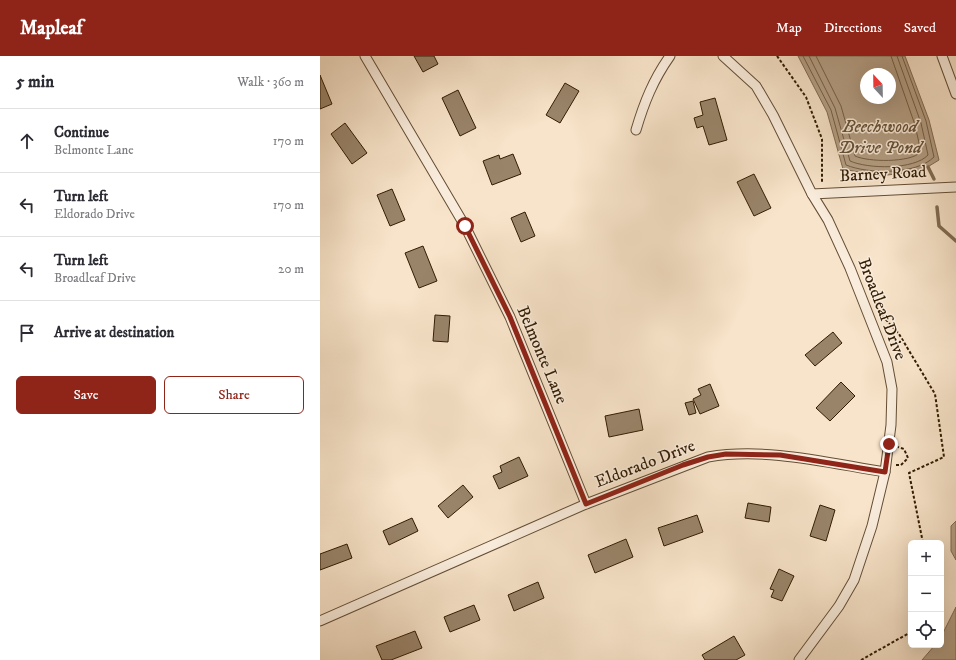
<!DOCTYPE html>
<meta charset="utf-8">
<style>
:root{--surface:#fff;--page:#f2f2f3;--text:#2b2b33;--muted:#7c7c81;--line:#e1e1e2;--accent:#8f2418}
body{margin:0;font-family:"IM FELL DW Pica",serif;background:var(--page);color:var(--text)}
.controls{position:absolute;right:12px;bottom:12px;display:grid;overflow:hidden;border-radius:6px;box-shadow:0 4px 16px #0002}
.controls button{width:36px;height:36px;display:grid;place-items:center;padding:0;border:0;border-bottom:1px solid var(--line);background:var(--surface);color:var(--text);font:20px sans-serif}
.compass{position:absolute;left:540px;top:12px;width:36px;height:36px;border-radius:50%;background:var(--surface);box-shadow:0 4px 16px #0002;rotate:338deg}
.stop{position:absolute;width:12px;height:12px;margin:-9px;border:3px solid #8f2418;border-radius:50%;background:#fff}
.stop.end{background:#8f2418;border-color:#fff;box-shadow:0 1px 4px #0008}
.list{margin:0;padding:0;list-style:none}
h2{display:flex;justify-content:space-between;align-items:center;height:52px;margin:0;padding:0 16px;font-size:17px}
h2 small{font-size:13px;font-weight:400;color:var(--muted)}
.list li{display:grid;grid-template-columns:26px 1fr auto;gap:12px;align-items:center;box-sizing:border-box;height:64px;padding:0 16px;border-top:1px solid var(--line)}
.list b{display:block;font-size:15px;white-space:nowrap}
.list p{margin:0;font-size:13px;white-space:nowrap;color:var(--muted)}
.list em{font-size:13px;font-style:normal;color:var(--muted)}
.actions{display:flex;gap:8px;padding:12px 16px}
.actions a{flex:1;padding:9px 0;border:1px solid var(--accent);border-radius:6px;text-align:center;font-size:14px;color:var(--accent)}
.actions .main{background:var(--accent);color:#fff}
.icon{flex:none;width:22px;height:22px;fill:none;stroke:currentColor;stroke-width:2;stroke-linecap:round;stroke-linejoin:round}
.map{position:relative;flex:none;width:636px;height:604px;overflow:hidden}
header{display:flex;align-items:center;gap:24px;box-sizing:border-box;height:56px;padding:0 20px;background:var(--accent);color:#fff}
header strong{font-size:19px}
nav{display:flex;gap:22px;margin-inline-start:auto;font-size:14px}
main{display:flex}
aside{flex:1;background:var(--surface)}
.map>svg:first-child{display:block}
.water{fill:#b5a086;stroke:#816b52;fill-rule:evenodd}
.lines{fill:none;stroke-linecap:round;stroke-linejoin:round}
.shore{stroke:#745e44;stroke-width:1}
.stream{stroke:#816b52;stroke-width:3.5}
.building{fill:#99846a;stroke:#321c03}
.minor-casing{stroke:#644e35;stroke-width:11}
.path{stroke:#321c03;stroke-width:2;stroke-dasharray:3 2;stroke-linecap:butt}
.minor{stroke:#faeddd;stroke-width:9}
.route{stroke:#8f2418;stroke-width:5}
.labels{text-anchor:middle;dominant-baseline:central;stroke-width:3;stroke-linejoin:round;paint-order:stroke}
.street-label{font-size:17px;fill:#321c03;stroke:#faeddd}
.water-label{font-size:18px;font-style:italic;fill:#665137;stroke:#faeddd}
</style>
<header>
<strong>Mapleaf</strong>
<nav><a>Map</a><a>Directions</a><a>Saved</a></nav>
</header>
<main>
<aside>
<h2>5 min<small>Walk · 360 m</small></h2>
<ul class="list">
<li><svg class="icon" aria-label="ahead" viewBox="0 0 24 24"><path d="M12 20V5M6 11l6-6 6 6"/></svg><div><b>Continue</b><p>Belmonte Lane</p></div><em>170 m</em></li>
<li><svg class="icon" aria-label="left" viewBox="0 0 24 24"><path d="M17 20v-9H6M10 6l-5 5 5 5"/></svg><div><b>Turn left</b><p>Eldorado Drive</p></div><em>170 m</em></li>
<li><svg class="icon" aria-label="left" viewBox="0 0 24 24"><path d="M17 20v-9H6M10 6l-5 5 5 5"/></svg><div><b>Turn left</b><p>Broadleaf Drive</p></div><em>20 m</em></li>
<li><svg class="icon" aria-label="arrive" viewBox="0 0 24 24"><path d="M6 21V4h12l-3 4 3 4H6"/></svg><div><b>Arrive at destination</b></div></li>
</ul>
<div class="actions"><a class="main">Save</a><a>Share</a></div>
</aside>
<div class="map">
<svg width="636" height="604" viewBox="0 0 636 604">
<rect width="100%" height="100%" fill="#f8e4ca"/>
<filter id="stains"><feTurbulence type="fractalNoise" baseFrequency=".005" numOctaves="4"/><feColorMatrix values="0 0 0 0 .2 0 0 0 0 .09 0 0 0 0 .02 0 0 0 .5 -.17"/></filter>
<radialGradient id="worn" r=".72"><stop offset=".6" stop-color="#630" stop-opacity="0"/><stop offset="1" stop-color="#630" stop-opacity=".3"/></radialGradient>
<g class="water">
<path d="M 478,0 L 585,0 L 609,64 L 619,104 L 601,115 L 559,120 L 523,113 L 507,56 ZM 546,18 L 570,18 L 570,42 L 546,42 Z"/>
<path d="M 636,465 L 636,504 L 631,495 L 631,470 Z"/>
<path d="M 636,551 L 636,604 L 602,604 L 615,589 L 621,589 L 621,581 Z"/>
</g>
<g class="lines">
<g class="shore">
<path d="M 483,0 L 511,54 L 526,109 C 548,118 596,119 614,101 L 606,65 L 582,0"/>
<path d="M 489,0 L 515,52 L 530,105 C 548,113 594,114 608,99 L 601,67 L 577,0"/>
<path d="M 496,0 L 521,50 L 535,100 C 548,106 590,107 601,96 L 595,69 L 571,0"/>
</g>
<g class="stream">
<path d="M 608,111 L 614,123"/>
<path d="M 617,151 L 619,170 L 636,185"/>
</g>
</g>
<g class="building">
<path d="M 94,0 L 114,0 L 118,8 L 103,16 Z"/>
<path d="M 0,19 L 12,48 L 0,53 Z"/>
<path d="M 245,27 L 259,35 L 240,67 L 226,59 Z"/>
<path d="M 138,34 L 156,72 L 140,80 L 122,42 Z"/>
<path d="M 395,42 L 407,84 L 389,89 L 383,70 L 377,72 L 374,62 L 383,59 L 380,46 Z"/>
<path d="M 25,67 L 47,97 L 32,108 L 11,78 Z"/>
<path d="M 193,98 L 201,118 L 172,129 L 163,105 L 179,99 L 180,103 Z"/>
<path d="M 434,118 L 451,152 L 434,160 L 417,126 Z"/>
<path d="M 72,133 L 85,164 L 70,170 L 57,139 Z"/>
<path d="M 205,156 L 215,180 L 201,186 L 191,162 Z"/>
<path d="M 103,190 L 117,225 L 99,232 L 85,197 Z"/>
<path d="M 115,259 L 130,260 L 128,286 L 113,285 Z"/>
<path d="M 513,276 L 522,287 L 495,310 L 485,299 Z"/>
<path d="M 521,326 L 535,340 L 510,365 L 496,352 Z"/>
<path d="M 390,328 L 399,350 L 380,358 L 373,343 L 381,339 L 378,333 Z"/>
<path d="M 373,345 L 376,357 L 369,359 L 365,347 Z"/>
<path d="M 319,353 L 323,374 L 289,381 L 285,360 Z"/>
<path d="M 199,401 L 208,420 L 179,433 L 173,420 L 182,416 L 180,410 Z"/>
<path d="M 143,429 L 153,441 L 128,462 L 118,450 Z"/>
<path d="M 428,447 L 451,451 L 449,466 L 425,462 Z"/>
<path d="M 500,449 L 515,454 L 506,485 L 490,480 Z"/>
<path d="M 377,459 L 383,476 L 344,490 L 338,472 Z"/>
<path d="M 92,462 L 98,475 L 69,489 L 63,475 Z"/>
<path d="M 306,483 L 313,501 L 275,517 L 268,499 Z"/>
<path d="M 27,488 L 32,502 L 0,514 L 0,498 Z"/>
<path d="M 459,513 L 474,520 L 462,545 L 451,541 L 454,534 L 450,533 Z"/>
<path d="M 218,526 L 224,542 L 194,555 L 188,539 Z"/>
<path d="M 154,549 L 160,564 L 130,576 L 124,561 Z"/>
<path d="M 95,575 L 102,592 L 71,604 L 62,604 L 56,590 Z"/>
<path d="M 414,580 L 425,599 L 416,604 L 385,604 L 382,599 Z"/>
</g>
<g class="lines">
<defs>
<g id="minor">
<path d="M 45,0 L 145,170 L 190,261 L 266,448"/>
<path d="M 403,0 L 436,30 L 453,59 L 492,138 L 508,164 L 530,212 L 567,306 L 572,333 L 571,369 L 565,416 L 552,470 L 534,524 L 519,550 L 479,604"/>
<path d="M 622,0 L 636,38"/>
<path d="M 316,74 C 324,47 333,24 350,0"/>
<path d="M 492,138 L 636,131"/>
<path d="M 0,565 L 266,448 L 388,401 C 446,391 508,407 565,416"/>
</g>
</defs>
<use href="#minor" class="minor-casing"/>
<g class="path">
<path d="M 457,0 L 486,41 L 502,83 L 502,127"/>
<path d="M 559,256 L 579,278 L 615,338 L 624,401 L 589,417 L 603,487"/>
<path d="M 576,409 L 581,409 L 588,402 L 584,393 L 578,391"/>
<path d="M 541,604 L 591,576"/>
</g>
<use href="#minor" class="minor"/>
</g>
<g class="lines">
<path class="route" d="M 145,170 L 190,261 L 266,448 L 363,409 L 388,401 L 406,398 L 460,399 L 565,416 L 569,388"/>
</g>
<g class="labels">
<g class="street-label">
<text transform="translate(563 118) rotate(-3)">Barney Road</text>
<text transform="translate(562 253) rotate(69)">Broadleaf Drive</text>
<text transform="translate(222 299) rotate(67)">Belmonte Lane</text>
<text transform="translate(325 408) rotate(-21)">Eldorado Drive</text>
</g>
<g class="water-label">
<text x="560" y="71">Beechwood<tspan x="560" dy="21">Drive Pond</tspan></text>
</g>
</g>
<rect width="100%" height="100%" filter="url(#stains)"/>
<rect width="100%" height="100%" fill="url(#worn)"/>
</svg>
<div class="controls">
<button>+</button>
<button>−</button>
<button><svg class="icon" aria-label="locate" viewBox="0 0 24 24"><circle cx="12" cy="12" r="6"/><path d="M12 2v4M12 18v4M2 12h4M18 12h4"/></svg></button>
</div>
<svg class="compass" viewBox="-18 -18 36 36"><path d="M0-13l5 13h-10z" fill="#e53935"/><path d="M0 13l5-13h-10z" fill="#7c7c81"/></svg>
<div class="stop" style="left:145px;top:170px"></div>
<div class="stop end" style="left:569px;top:388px"></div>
</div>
</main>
